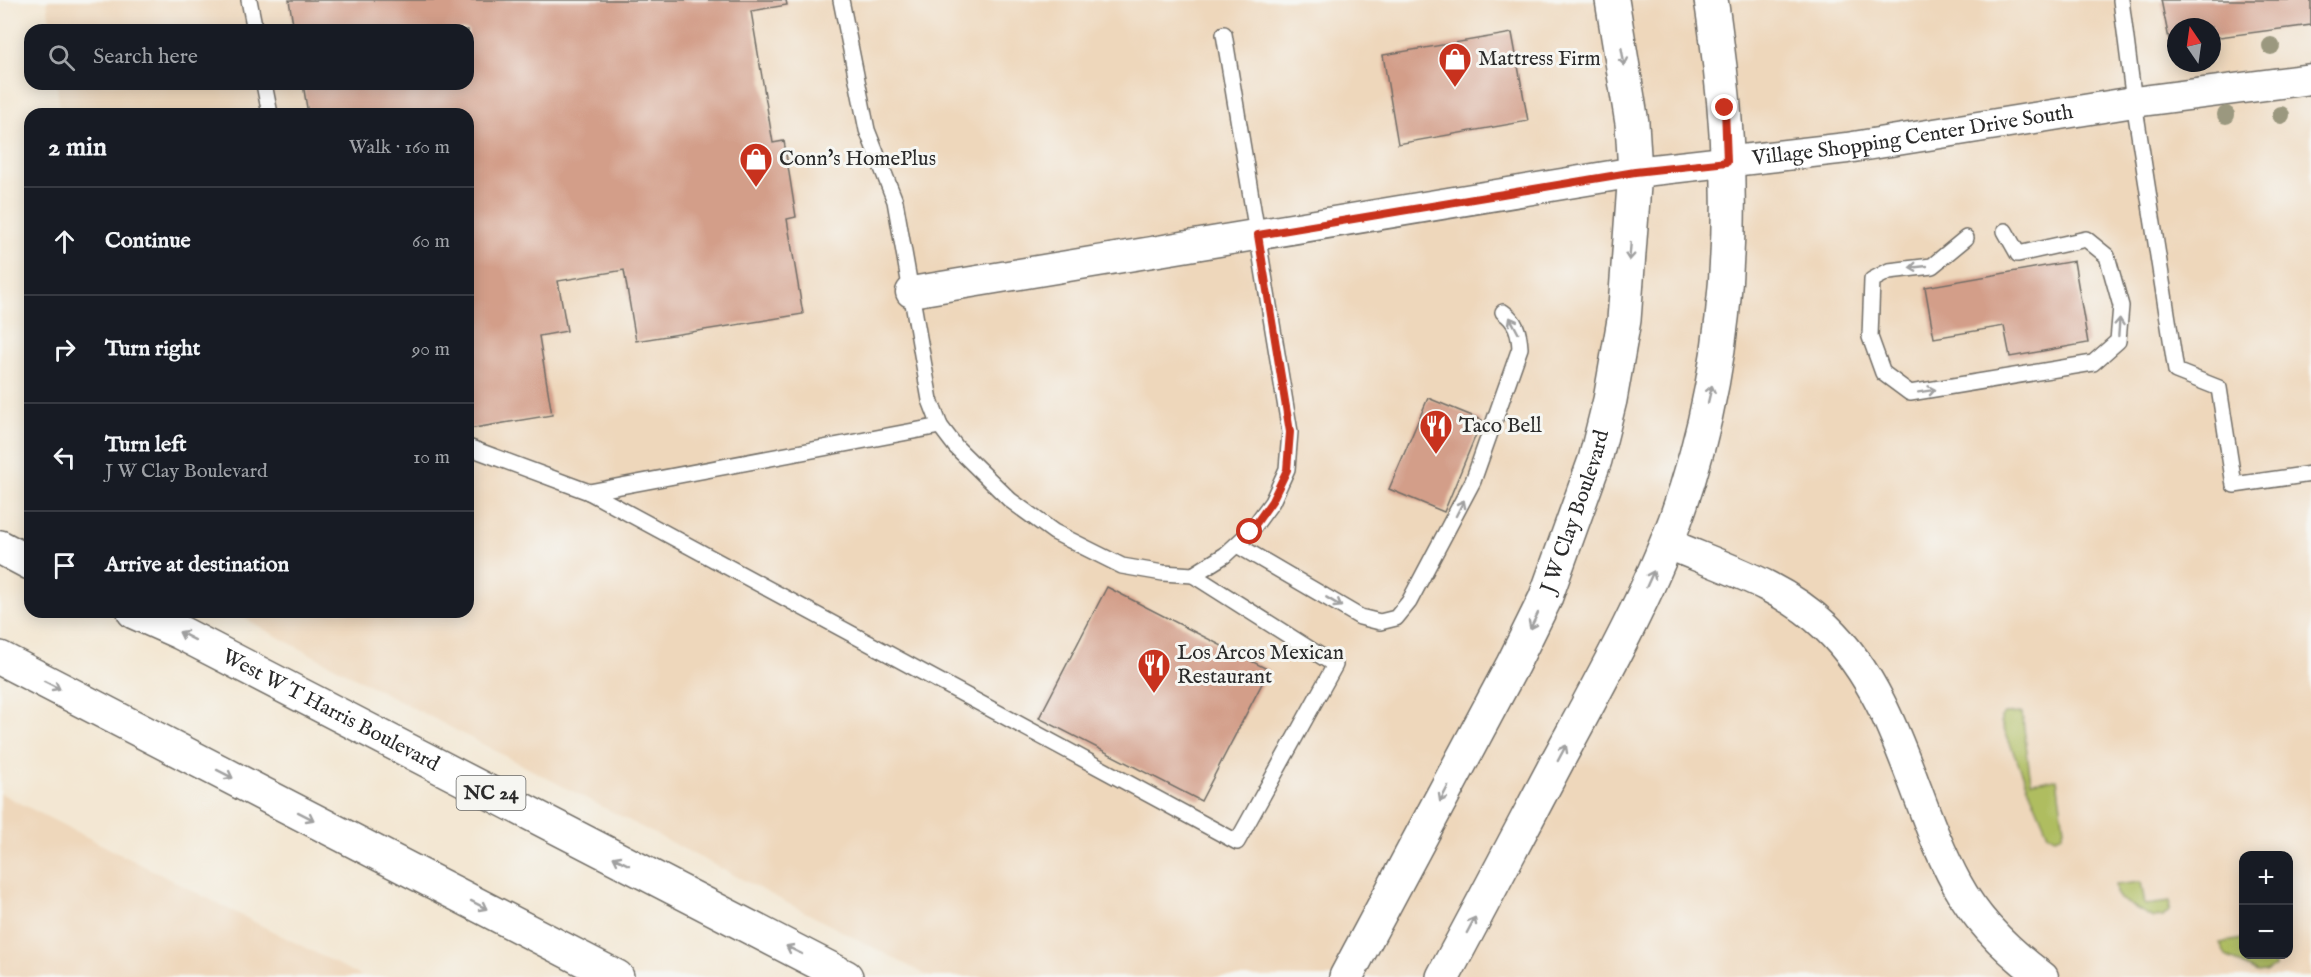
<!DOCTYPE html>
<meta charset="utf-8">
<style>
:root{--surface:#171b24;--page:#242831;--text:#f1f3f6;--muted:#9ea1a6;--line:#363941}
body{margin:0;font-family:"IM FELL English",serif;background:var(--page);color:var(--text)}
.controls{position:absolute;right:18px;bottom:18px;display:grid;overflow:hidden;border-radius:12px;box-shadow:0 3px 15px #0003}
.controls button{width:54px;height:54px;display:grid;place-items:center;padding:0;border:0;border-bottom:2px solid var(--line);background:var(--surface);color:var(--text);font:30px sans-serif}
.compass{position:absolute;left:2167px;top:18px;width:54px;height:54px;border-radius:50%;background:var(--surface);box-shadow:0 3px 15px #0003;rotate:347deg}
.stop{position:absolute;width:18px;height:18px;margin:-14px;border:4px solid #c8321e;border-radius:50%;background:#fff}
.stop.end{background:#c8321e;border-color:#fff;box-shadow:0 2px 6px #0008}
.list{margin:0;padding:0;list-style:none}
h2{display:flex;justify-content:space-between;align-items:center;height:78px;margin:0;padding:0 24px;font-size:26px}
h2 small{font-size:20px;font-weight:400;color:var(--muted)}
.list li{display:grid;grid-template-columns:39px 1fr auto;gap:18px;align-items:center;box-sizing:border-box;height:108px;padding:0 24px;border-top:2px solid var(--line)}
.list b{display:block;font-size:22px;white-space:nowrap}
.list p{margin:0;font-size:20px;white-space:nowrap;color:var(--muted)}
.list em{font-size:20px;font-style:normal;color:var(--muted)}
.icon{flex:none;width:33px;height:33px;fill:none;stroke:currentColor;stroke-width:2;stroke-linecap:round;stroke-linejoin:round}
.map{position:relative;flex:none;width:2311px;height:977px;overflow:hidden}
.search{position:absolute;background:var(--surface);box-shadow:0 3px 15px #0003;left:24px;top:24px;width:450px;height:66px;display:flex;align-items:center;gap:15px;box-sizing:border-box;padding:0 21px;border-radius:18px;color:var(--muted);font-size:22px}
.panel{position:absolute;background:var(--surface);box-shadow:0 3px 15px #0003;left:24px;top:108px;width:450px;height:510px;border-radius:18px}
.map>svg:first-child{display:block}
.built{fill:#eed7bb;fill-rule:evenodd}
.green{fill:#afbd60;stroke:#6d7446;stroke-width:1.5}
.building{fill:#d39e89}
.lines{fill:none;stroke-linecap:round;stroke-linejoin:round}
.service-casing{stroke:#716d66;stroke-width:18}
.minor-casing{stroke:#716d66;stroke-width:33}
.tertiary-casing{stroke:#716d66;stroke-width:36}
.primary-casing{stroke:#716d66;stroke-width:36}
.service{stroke:#fff;stroke-width:15}
.minor{stroke:#fff;stroke-width:30}
.tertiary{stroke:#fff;stroke-width:33}
.primary{stroke:#fff;stroke-width:33}
.tree{fill:#9b987f}
.oneway{stroke:#a0a0a0}
.route{stroke:#c8321e;stroke-width:8}
.labels{text-anchor:middle;dominant-baseline:central;stroke-width:6;stroke-linejoin:round;paint-order:stroke}
.shield{fill:#f6f6f2;stroke:#686867;stroke-width:1.5}
.shield-label{font-size:20px;font-weight:bold;fill:#2b2b2b}
.poi-label{font-size:21px;fill:#2b2b2b;stroke:#f6f6f2;text-anchor:start}
.street-label{font-size:21px;fill:#2b2b2b;stroke:#f6f6f2}
</style>
<div class="map">
<svg width="2311" height="977" viewBox="0 0 2311 977">
<rect width="100%" height="100%" fill="#f6f6f2"/>
<filter id="ink" filterUnits="userSpaceOnUse"><feTurbulence type="fractalNoise" baseFrequency=".0167" numOctaves="2"/><feDisplacementMap in="SourceGraphic" scale="12" xChannelSelector="R" yChannelSelector="G"/><feConvolveMatrix kernelMatrix="1 2 1 2 8 2 1 2 1" color-interpolation-filters="sRGB"/></filter>
<filter id="wash" filterUnits="userSpaceOnUse"><feTurbulence type="fractalNoise" baseFrequency=".008" numOctaves="4" result="noise"/><feDisplacementMap in="SourceGraphic" scale="24" xChannelSelector="R" yChannelSelector="G"/><feGaussianBlur stdDeviation="1.35" result="paint"/><feColorMatrix in="noise" values="0 0 0 0 0 0 0 0 0 0 0 0 0 0 0 0 0 1.4 0 .05"/><feComposite in="paint" operator="in"/></filter>
<g filter="url(#wash)">
<rect width="100%" height="100%" fill="#f3e7d3"/>
<g class="built">
<path d="M 47,0 L 2311,0 L 2311,977 L 930,977 L 543,776 L 276,636 L 234,612 L 468,612 L 468,114 L 60,114 L 57,84 L 468,84 L 468,30 L 51,30 ZM 2176,27 L 2212,27 L 2212,63 L 2176,63 ZM 2244,856 L 2288,856 L 2288,954 L 2244,954 Z"/>
<path d="M 0,793 L 363,977 L 0,977 Z"/>
</g>
<g class="green">
<path d="M 2022,713 L 2031,782 L 2057,779 L 2064,829 L 2061,836 L 2055,838 L 2048,834 L 2001,722 L 2001,717 L 2004,714 Z"/>
<path d="M 2141,882 L 2145,905 L 2170,902 L 2169,911 L 2163,917 L 2153,918 L 2120,899 L 2116,893 L 2115,885 Z"/>
<path d="M 2243,939 L 2244,954 L 2248,955 L 2249,959 L 2274,956 L 2274,966 L 2265,972 L 2257,973 L 2226,956 L 2220,943 Z"/>
</g>
<g id="blocks">
<g class="building">
<path d="M 289,0 L 786,0 L 787,5 L 751,11 L 773,143 L 784,141 L 796,217 L 787,219 L 803,314 L 636,341 L 624,270 L 558,281 L 567,331 L 539,336 L 552,415 L 468,429 L 468,114 L 308,114 L 303,84 L 468,84 L 468,30 L 294,30 Z"/>
<path d="M 2161,0 L 2311,0 L 2311,25 L 2212,38 L 2212,27 L 2176,27 L 2176,43 L 2170,44 Z"/>
<path d="M 1512,33 L 1528,121 L 1398,144 L 1383,55 Z"/>
<path d="M 2074,261 L 2088,343 L 2010,357 L 2004,326 L 1934,338 L 1925,287 Z"/>
<path d="M 1428,398 L 1482,420 L 1444,512 L 1389,489 Z"/>
<path d="M 1107,587 L 1269,670 L 1201,801 L 1039,718 Z"/>
</g>
</g>
</g>
<g filter="url(#ink)">
<use href="#blocks" fill-opacity="0" stroke="#716d66" stroke-width="1.5"/>
<g class="lines">
<defs>
<g id="service">
<path d="M 249,0 L 255,30"/>
<path d="M 841,0 L 867,130 L 895,201 L 930,400 L 940,426 L 956,447 L 1010,500 L 1054,532 L 1122,566 L 1163,573 L 1193,575 L 1225,555 L 1250,532 L 1272,502 L 1287,469 L 1290,432 L 1224,34"/>
<path d="M 2121,0 L 2134,102 L 2176,371 L 2219,388 L 2234,485 L 2311,474"/>
<path d="M 264,84 L 270,114"/>
<path d="M 1966,238 L 1932,266 L 1889,271 L 1872,280 L 1870,337 L 1883,373 L 1910,393 L 2093,363 L 2118,341 L 2121,306 L 2107,256 L 2086,239 L 2018,254 L 2005,231"/>
<path d="M 468,447 L 589,492 L 1237,842 L 1335,665 L 1193,575"/>
<path d="M 589,492 L 940,426"/>
<path d="M 1237,545 L 1360,617 L 1380,622 L 1396,618 L 1409,602 L 1473,481 L 1520,348 C 1519,332 1516,321 1503,312"/>
</g>
<g id="minor">
<path id="s1" d="M 911,292 L 1635,172 L 1847,148 L 2134,102 L 2311,79"/>
<path d="M 1666,543 C 1722,567 1781,584 1826,627 C 1898,696 1911,800 1957,884 C 1977,921 2009,952 2043,977"/>
</g>
<g id="tertiary">
<path id="s2" d="M 1346,977 L 1513,664 L 1545,599 L 1595,460 L 1610,400 L 1624,320 L 1635,172 L 1632,123 L 1612,0"/>
<path d="M 1443,977 C 1482,905 1520,832 1558,760 C 1600,682 1644,604 1675,521 C 1728,375 1738,220 1720,67 C 1717,45 1715,22 1711,0"/>
</g>
<g id="primary">
<path d="M 0,547 L 30,563"/>
<path id="s3" d="M 134,612 L 181,633 L 846,977"/>
<path d="M 0,658 L 617,977"/>
</g>
</defs>
<use href="#service" class="service-casing"/>
<use href="#minor" class="minor-casing"/>
<use href="#tertiary" class="tertiary-casing"/>
<use href="#primary" class="primary-casing"/>
<use href="#service" class="service"/>
<use href="#minor" class="minor"/>
<use href="#tertiary" class="tertiary"/>
<use href="#primary" class="primary"/>
</g>
<g class="tree">
<circle cx="2271" cy="46" r="9"/>
<circle cx="2226" cy="115" r="9"/>
<circle cx="2281" cy="115" r="9"/>
</g>
<defs><path id="oneway-shaft" d="M-6 0H5M1.5-3L5.5 0L1.5 3" fill="none" stroke-width="1.6" stroke-linecap="round" stroke-linejoin="round" transform="scale(1.5)"/></defs>
<g class="oneway">
<use href="#oneway-shaft" transform="translate(1623 57) rotate(80)"/>
<use href="#oneway-shaft" transform="translate(1630 252) rotate(95)"/>
<use href="#oneway-shaft" transform="translate(1918 267) rotate(174)"/>
<use href="#oneway-shaft" transform="translate(1514 325) rotate(-118)"/>
<use href="#oneway-shaft" transform="translate(2119 327) rotate(-86)"/>
<use href="#oneway-shaft" transform="translate(1927 391) rotate(-9)"/>
<use href="#oneway-shaft" transform="translate(1710 394) rotate(-77)"/>
<use href="#oneway-shaft" transform="translate(1460 508) rotate(-63)"/>
<use href="#oneway-shaft" transform="translate(1650 579) rotate(-66)"/>
<use href="#oneway-shaft" transform="translate(1334 602) rotate(31)"/>
<use href="#oneway-shaft" transform="translate(1534 621) rotate(116)"/>
<use href="#oneway-shaft" transform="translate(187 636) rotate(-153)"/>
<use href="#oneway-shaft" transform="translate(52 685) rotate(27)"/>
<use href="#oneway-shaft" transform="translate(1562 753) rotate(-62)"/>
<use href="#oneway-shaft" transform="translate(225 774) rotate(27)"/>
<use href="#oneway-shaft" transform="translate(1444 794) rotate(118)"/>
<use href="#oneway-shaft" transform="translate(306 816) rotate(27)"/>
<use href="#oneway-shaft" transform="translate(621 861) rotate(-153)"/>
<use href="#oneway-shaft" transform="translate(479 905) rotate(27)"/>
<use href="#oneway-shaft" transform="translate(1471 925) rotate(-62)"/>
<use href="#oneway-shaft" transform="translate(794 950) rotate(-153)"/>
</g>
</g>
<g class="lines" filter="url(#ink)">
<path class="route" d="M 1250,532 L 1272,501 L 1287,470 L 1290,432 L 1258,235 L 1635,172 L 1727,162 L 1725,108"/>
</g>
<defs>
<symbol id="shop-pin" viewBox="-11 -11 22 30"><path d="M0 17L-7.5 6A9.5 9.5 0 1 1 7.5 6Z" fill="#c8321e" stroke="#f6f6f2"/><path d="M-5-2.5h2.3a2.7 3.5 0 0 1 5.4 0H5L5.5 6h-11ZM-1.5-2.5h3a1.5 2.3 0 0 0-3 0Z" fill="#fff"/></symbol>
<symbol id="restaurant-pin" viewBox="-11 -11 22 30"><path d="M0 17L-7.5 6A9.5 9.5 0 1 1 7.5 6Z" fill="#c8321e" stroke="#f6f6f2"/><path d="M-5-6h1v4h1v-4h1v4h1v-4h1v5L-1.5 .5V6h-2V.5L-5-1ZM5-6V6H3V1.5H1.5Q1.5-4 5-6Z" fill="#fff"/></symbol>
</defs>
<g fill-rule="evenodd">
<use href="#shop-pin" x="1436" y="40" width="38" height="52"/>
<use href="#shop-pin" x="737" y="140" width="38" height="52"/>
<use href="#restaurant-pin" x="1417" y="407" width="38" height="52"/>
<use href="#restaurant-pin" x="1135" y="646" width="38" height="52"/>
</g>
<g class="labels">
<rect class="shield" x="456.5" y="776" width="69" height="34" rx="4.5"/>
<g class="shield-label">
<text x="491" y="793">NC 24</text>
</g>
<g class="poi-label">
<text x="1478" y="59">Mattress Firm</text>
<text x="779" y="159">Conn's HomePlus</text>
<text x="1459" y="426">Taco Bell</text>
<text x="1177" y="653">Los Arcos Mexican<tspan x="1177" dy="24">Restaurant</tspan></text>
</g>
<g class="street-label">
<text stroke="none"><textPath href="#s1" startOffset="1014">Village Shopping Center Drive South</textPath></text>
<text stroke="none"><textPath href="#s2" startOffset="520">J W Clay Boulevard</textPath></text>
<text stroke="none"><textPath href="#s3" startOffset="220">West W T Harris Boulevard</textPath></text>
</g>
</g>
</svg>
<div class="controls">
<button>+</button>
<button>−</button>
</div>
<svg class="compass" viewBox="-18 -18 36 36"><path d="M0-13l5 13h-10z" fill="#e53935"/><path d="M0 13l5-13h-10z" fill="#9ea1a6"/></svg>
<div class="stop" style="left:1250px;top:532px"></div>
<div class="stop end" style="left:1725px;top:108px"></div>
<div class="search"><svg class="icon" aria-label="search" viewBox="0 0 24 24"><circle cx="10" cy="10" r="6"/><path d="M15 15l6 6"/></svg>Search here</div>
<section class="panel">
<h2>2 min<small>Walk · 160 m</small></h2>
<ul class="list">
<li><svg class="icon" aria-label="ahead" viewBox="0 0 24 24"><path d="M12 20V5M6 11l6-6 6 6"/></svg><div><b>Continue</b></div><em>60 m</em></li>
<li><svg class="icon" aria-label="right" viewBox="0 0 24 24"><path d="M7 20v-9h11M14 6l5 5-5 5"/></svg><div><b>Turn right</b></div><em>90 m</em></li>
<li><svg class="icon" aria-label="left" viewBox="0 0 24 24"><path d="M17 20v-9H6M10 6l-5 5 5 5"/></svg><div><b>Turn left</b><p>J W Clay Boulevard</p></div><em>10 m</em></li>
<li><svg class="icon" aria-label="arrive" viewBox="0 0 24 24"><path d="M6 21V4h12l-3 4 3 4H6"/></svg><div><b>Arrive at destination</b></div></li>
</ul>
</section>
</div>
